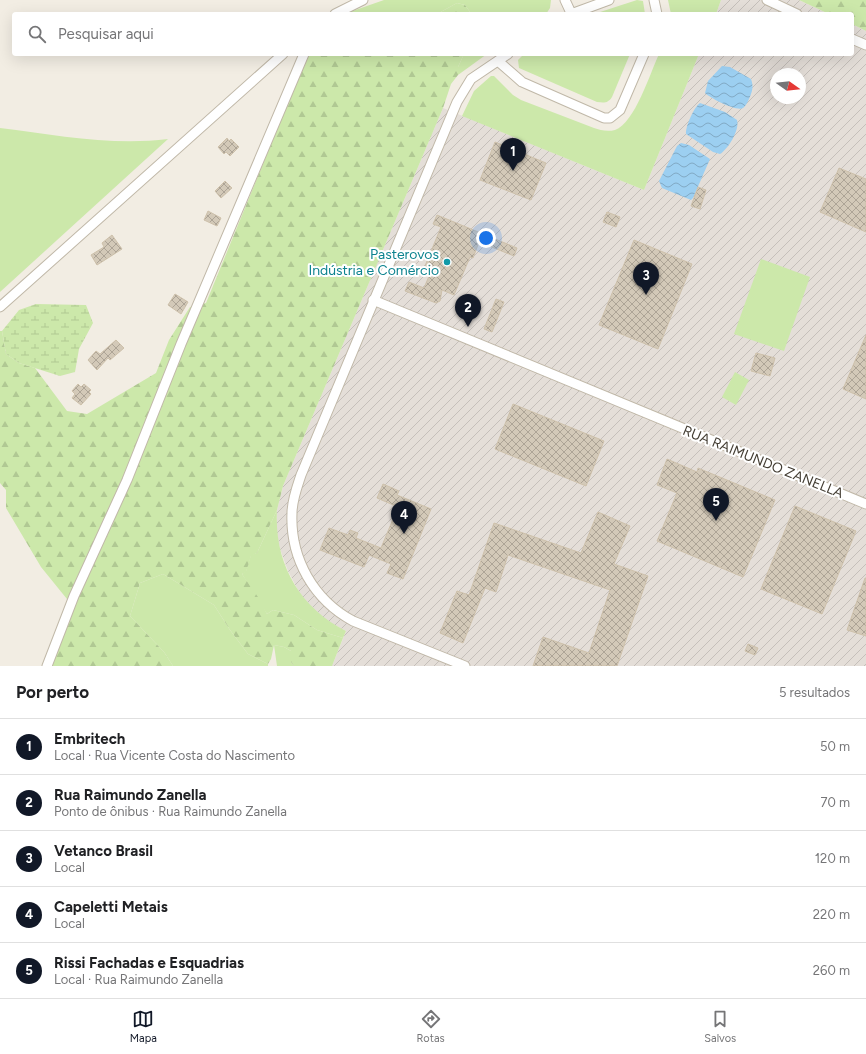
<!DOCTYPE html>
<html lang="pt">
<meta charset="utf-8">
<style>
:root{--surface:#fff;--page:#f2f2f2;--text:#202124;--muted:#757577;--line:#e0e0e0;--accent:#111827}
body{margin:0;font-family:Figtree,sans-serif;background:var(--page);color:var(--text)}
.compass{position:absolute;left:770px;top:68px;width:36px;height:36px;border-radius:50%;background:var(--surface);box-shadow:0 4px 16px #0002;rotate:105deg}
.you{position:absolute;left:486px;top:238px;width:14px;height:14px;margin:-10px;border:3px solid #fff;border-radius:50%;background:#1a73e8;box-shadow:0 0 0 6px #1a73e833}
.badge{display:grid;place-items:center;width:26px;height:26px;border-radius:50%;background:var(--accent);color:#fff;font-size:13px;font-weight:700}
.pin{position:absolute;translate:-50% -33px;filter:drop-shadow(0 1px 2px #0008)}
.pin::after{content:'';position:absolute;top:21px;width:14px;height:12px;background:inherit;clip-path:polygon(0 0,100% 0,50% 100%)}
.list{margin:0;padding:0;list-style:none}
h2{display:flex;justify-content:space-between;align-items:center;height:52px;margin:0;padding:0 16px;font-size:17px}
h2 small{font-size:13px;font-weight:400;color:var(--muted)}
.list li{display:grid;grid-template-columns:26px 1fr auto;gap:12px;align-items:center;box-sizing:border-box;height:56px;padding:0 16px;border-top:1px solid var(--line)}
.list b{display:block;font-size:15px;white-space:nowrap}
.list p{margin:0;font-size:13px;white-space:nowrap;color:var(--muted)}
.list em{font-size:13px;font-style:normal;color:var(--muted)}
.icon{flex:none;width:22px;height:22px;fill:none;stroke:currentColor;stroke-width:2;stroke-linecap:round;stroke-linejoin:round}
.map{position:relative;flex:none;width:866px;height:666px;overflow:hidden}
.search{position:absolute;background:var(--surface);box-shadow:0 4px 16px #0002;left:12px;right:12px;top:12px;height:44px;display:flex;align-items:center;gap:10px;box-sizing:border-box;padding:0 14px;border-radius:4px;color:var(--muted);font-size:15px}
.sheet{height:332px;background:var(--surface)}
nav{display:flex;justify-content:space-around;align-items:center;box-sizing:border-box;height:56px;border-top:1px solid var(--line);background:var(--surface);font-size:11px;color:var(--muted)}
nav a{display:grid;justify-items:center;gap:2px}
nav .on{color:var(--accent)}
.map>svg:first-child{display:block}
.industrial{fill:url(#industrial-furrows);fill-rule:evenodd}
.green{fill:#cce8aa}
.forest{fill:url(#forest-firs)}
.wetland{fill:url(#wetland-marsh)}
.water{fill:url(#water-waves)}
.building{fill:url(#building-cross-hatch);stroke:#cec1ab}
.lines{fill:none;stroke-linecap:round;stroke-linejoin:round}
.minor-casing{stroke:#c0b8a8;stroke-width:11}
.minor{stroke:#fff;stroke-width:9}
.culture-dot{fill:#0f9aa8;stroke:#fff;stroke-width:1.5}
.labels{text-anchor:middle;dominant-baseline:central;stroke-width:4;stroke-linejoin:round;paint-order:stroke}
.culture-label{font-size:14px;fill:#0d838f;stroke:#fff;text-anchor:end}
.street-label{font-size:14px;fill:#433d33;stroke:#fff}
</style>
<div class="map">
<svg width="866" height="666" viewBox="0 0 866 666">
<defs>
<pattern id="industrial-furrows" width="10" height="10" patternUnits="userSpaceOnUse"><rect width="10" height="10" fill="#e4ded8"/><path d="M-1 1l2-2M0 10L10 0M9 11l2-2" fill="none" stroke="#c5bfba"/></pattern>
<pattern id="forest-firs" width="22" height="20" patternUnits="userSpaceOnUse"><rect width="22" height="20" fill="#cce8aa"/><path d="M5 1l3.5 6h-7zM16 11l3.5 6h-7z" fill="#b0c893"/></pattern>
<pattern id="wetland-marsh" width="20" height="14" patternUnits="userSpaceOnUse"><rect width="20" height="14" fill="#cce8aa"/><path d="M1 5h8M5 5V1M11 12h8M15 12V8" fill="none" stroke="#b0c893"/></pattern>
<pattern id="water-waves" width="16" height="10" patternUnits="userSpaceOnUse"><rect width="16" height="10" fill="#9ccff1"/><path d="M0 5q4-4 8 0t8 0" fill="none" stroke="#81a9c4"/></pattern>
<pattern id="building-cross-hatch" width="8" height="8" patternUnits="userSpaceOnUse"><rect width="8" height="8" fill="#d3c9b8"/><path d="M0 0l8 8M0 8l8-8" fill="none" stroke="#ada496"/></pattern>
</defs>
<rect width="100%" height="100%" fill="#f2ede3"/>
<g class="industrial">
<path d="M 721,0 L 799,0 L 829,14 L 716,14 Z"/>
<path d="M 852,24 L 866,31 L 866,666 L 332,666 L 346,631 L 329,622 L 316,612 L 300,594 L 288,571 L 280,549 L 276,529 L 277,510 L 283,486 L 443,108 L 644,190 L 699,54 L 852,54 ZM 776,74 L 800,74 L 800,98 L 776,98 Z"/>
</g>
<g class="green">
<path d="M 384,0 L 551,0 L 550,8 L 546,14 L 473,14 L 470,12 L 465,5 L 457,3 L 437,14 L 344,14 Z"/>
<path d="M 637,0 L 643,1 L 645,14 L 594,14 Z"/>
<path d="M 668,0 L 721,0 L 716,14 L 671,14 Z"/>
<path d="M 464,54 L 487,54 L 458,75 L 458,67 Z"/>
<path d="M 524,54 L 630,54 L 612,97 C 608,103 605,103 597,102 L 519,68 L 518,60 Z"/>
<path d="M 659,54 L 699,54 L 644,190 L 462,116 L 474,91 L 491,76 L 494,76 L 513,95 L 521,100 L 594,128 C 600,130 607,132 615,130 C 635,123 650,73 659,54 Z"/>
<path d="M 0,128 C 55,135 113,146 168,139 L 0,292 Z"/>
<path d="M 761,259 L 810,277 L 784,351 L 734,334 Z"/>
<path d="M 735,372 L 749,380 L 736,405 L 722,397 Z"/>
<path d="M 277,510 C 274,563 299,607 346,631 L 343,638 L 317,630 L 294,615 L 273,610 L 267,614 L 242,574 L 246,571 L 251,555 L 257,553 Z"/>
<path d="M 163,574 L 214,605 L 230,630 L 248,654 L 268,664 L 268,666 L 173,666 L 164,652 L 130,616 L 140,583 Z"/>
<path d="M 274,645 L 284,647 L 291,651 L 291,662 L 294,666 L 277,666 Z"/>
</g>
<g class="forest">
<path d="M 799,0 L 866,0 L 866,31 L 852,24 L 852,14 L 829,14 Z"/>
<path d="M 457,3 L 465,5 L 470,12 L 473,14 L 437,14 Z"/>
<path d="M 308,54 L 464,54 L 458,67 L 458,75 L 451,84 L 443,108 L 283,486 L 277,510 L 257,553 L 251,556 L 246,572 L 242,574 L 260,600 L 267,614 L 273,610 L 294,615 L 317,630 L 343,638 L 332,666 L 294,666 L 291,662 L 291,651 L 284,647 L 274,645 L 271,659 L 268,664 L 248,654 L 230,630 L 214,605 L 163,574 L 140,583 L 130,616 L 164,652 L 173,666 L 44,666 L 71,604 L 41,567 L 6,508 L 6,490 L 0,483 L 0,331 L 2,331 L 6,354 L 19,363 L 35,368 L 67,411 L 87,414 L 156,373 L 169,340 L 190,307 L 206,303 Z"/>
</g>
<path class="wetland" d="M 36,304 L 86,305 L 93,323 L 79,349 L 75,372 L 60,376 L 19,363 L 6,354 L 2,331 L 19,310 Z"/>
<g class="water">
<path d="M 722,66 L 730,67 L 751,79 C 753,85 753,88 751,94 C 749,99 747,105 743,108 C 737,112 710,98 705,93 L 708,81 Z"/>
<path d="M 700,103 L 725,112 L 737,120 C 740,130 728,149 720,154 L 713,152 L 686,134 C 685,127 694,107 700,103 Z"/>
<path d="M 681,143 L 689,145 L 710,159 L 693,198 L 691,200 L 662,188 L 659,181 L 677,146 Z"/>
</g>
<g class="building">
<path d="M 227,138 L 229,141 L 231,139 L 239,147 L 230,156 L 226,152 L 224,154 L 218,147 Z"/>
<path d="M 495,142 L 546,163 L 531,200 L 480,180 Z"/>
<path d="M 839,168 L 866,179 L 866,232 L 820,212 Z"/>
<path d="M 225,181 L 232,188 L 221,198 L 215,191 Z"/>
<path d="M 698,187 L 706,190 L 700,209 L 691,206 Z"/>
<path d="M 208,211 L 221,218 L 217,226 L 204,220 Z"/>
<path d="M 607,212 L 620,217 L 616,227 L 603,222 Z"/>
<path d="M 437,215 L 517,248 L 514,256 L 479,242 L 473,258 L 470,257 L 454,295 L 442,290 L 440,301 L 436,303 L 405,291 L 409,282 L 424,288 L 432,269 L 425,266 L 441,227 L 433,224 Z"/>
<path d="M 112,235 L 122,249 L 97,265 L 91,255 L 104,247 L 102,243 Z"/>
<path d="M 634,240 L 692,264 L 658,349 L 599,325 Z"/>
<path d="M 175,294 L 188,302 L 181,314 L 168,305 Z"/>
<path d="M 496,299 L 504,302 L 492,332 L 484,329 Z"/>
<path d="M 866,335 L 866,399 L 843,389 Z"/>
<path d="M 116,340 L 124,348 L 110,360 L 108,358 L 97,370 L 88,360 L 96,351 L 100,354 Z"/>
<path d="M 756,353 L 775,358 L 770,376 L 751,371 Z"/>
<path d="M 78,384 L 81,387 L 84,384 L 91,390 L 89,392 L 91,394 L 81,405 L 72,398 L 75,394 L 72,391 Z"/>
<path d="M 513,404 L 604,441 L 586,486 L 495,449 Z"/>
<path d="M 667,459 L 697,472 L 698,468 L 775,500 L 743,577 L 657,541 L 677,493 L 657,485 Z"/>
<path d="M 383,484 L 399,491 L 397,495 L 431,509 L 403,579 L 387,573 L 391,564 L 369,555 L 364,567 L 320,550 L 329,528 L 348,535 L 350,530 L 358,533 L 356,538 L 381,548 L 398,507 L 377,498 Z"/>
<path d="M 795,506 L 856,531 L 822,614 L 761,589 Z"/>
<path d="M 598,512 L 630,526 L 614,564 L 648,576 L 617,666 L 533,666 L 543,637 L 589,653 L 610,590 L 508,555 L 496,592 L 485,588 L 463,643 L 440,633 L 457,591 L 469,595 L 494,523 L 581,553 Z"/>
<path d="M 865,578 L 866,578 L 866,636 L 847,630 Z"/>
<path d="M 748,644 L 758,648 L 755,655 L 745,651 Z"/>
</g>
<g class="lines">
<defs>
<g id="minor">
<path d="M 565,0 L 571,13"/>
<path d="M 654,0 L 657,14"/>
<path d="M 767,0 L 797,14"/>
<path d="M 335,14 L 363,0"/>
<path d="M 571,14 L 609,0"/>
<path d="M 852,39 L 866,45"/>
<path d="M 498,61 L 522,82 L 604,118 L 610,118 L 620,110 L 644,54"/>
<path d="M 373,300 L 866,504"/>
<path d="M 0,307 L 283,54"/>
<path d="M 47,666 L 74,596 L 127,480 L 181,344 L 304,54"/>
<path d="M 465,666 L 353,621 C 314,600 290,559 292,513 C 292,500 297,487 301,475 L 457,102 L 471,79 L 508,54"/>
</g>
</defs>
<use href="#minor" class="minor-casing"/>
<use href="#minor" class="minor"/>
</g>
<circle class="culture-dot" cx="447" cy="262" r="4"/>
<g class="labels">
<g class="culture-label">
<text x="439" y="254">Pasterovos<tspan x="439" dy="16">Indústria e Comércio</tspan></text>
</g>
<g class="street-label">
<text transform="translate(763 462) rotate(22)">RUA RAIMUNDO ZANELLA</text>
</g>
</g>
</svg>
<svg class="compass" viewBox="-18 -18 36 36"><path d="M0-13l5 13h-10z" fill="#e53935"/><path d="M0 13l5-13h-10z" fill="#757577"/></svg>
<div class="you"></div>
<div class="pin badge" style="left:513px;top:171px">1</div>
<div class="pin badge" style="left:468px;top:327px">2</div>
<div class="pin badge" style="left:646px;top:295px">3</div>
<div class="pin badge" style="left:404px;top:534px">4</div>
<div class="pin badge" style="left:716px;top:521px">5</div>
<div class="search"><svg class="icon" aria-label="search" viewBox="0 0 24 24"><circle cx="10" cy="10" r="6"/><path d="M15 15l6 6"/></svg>Pesquisar aqui</div>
</div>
<section class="sheet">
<h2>Por perto<small>5 resultados</small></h2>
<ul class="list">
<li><span class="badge">1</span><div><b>Embritech</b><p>Local · Rua Vicente Costa do Nascimento</p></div><em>50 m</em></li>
<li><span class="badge">2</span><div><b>Rua Raimundo Zanella</b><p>Ponto de ônibus · Rua Raimundo Zanella</p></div><em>70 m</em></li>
<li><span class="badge">3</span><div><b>Vetanco Brasil</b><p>Local</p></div><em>120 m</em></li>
<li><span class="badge">4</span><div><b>Capeletti Metais</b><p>Local</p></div><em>220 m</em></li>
<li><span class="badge">5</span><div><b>Rissi Fachadas e Esquadrias</b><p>Local · Rua Raimundo Zanella</p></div><em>260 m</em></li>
</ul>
</section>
<nav>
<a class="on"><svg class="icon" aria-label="map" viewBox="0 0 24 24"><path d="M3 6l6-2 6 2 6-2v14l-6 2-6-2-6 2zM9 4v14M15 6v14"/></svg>Mapa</a>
<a><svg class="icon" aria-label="directions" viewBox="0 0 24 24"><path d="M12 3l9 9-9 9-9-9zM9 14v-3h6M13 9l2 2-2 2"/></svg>Rotas</a>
<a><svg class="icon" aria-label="saved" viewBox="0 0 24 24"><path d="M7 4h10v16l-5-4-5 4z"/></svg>Salvos</a>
</nav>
